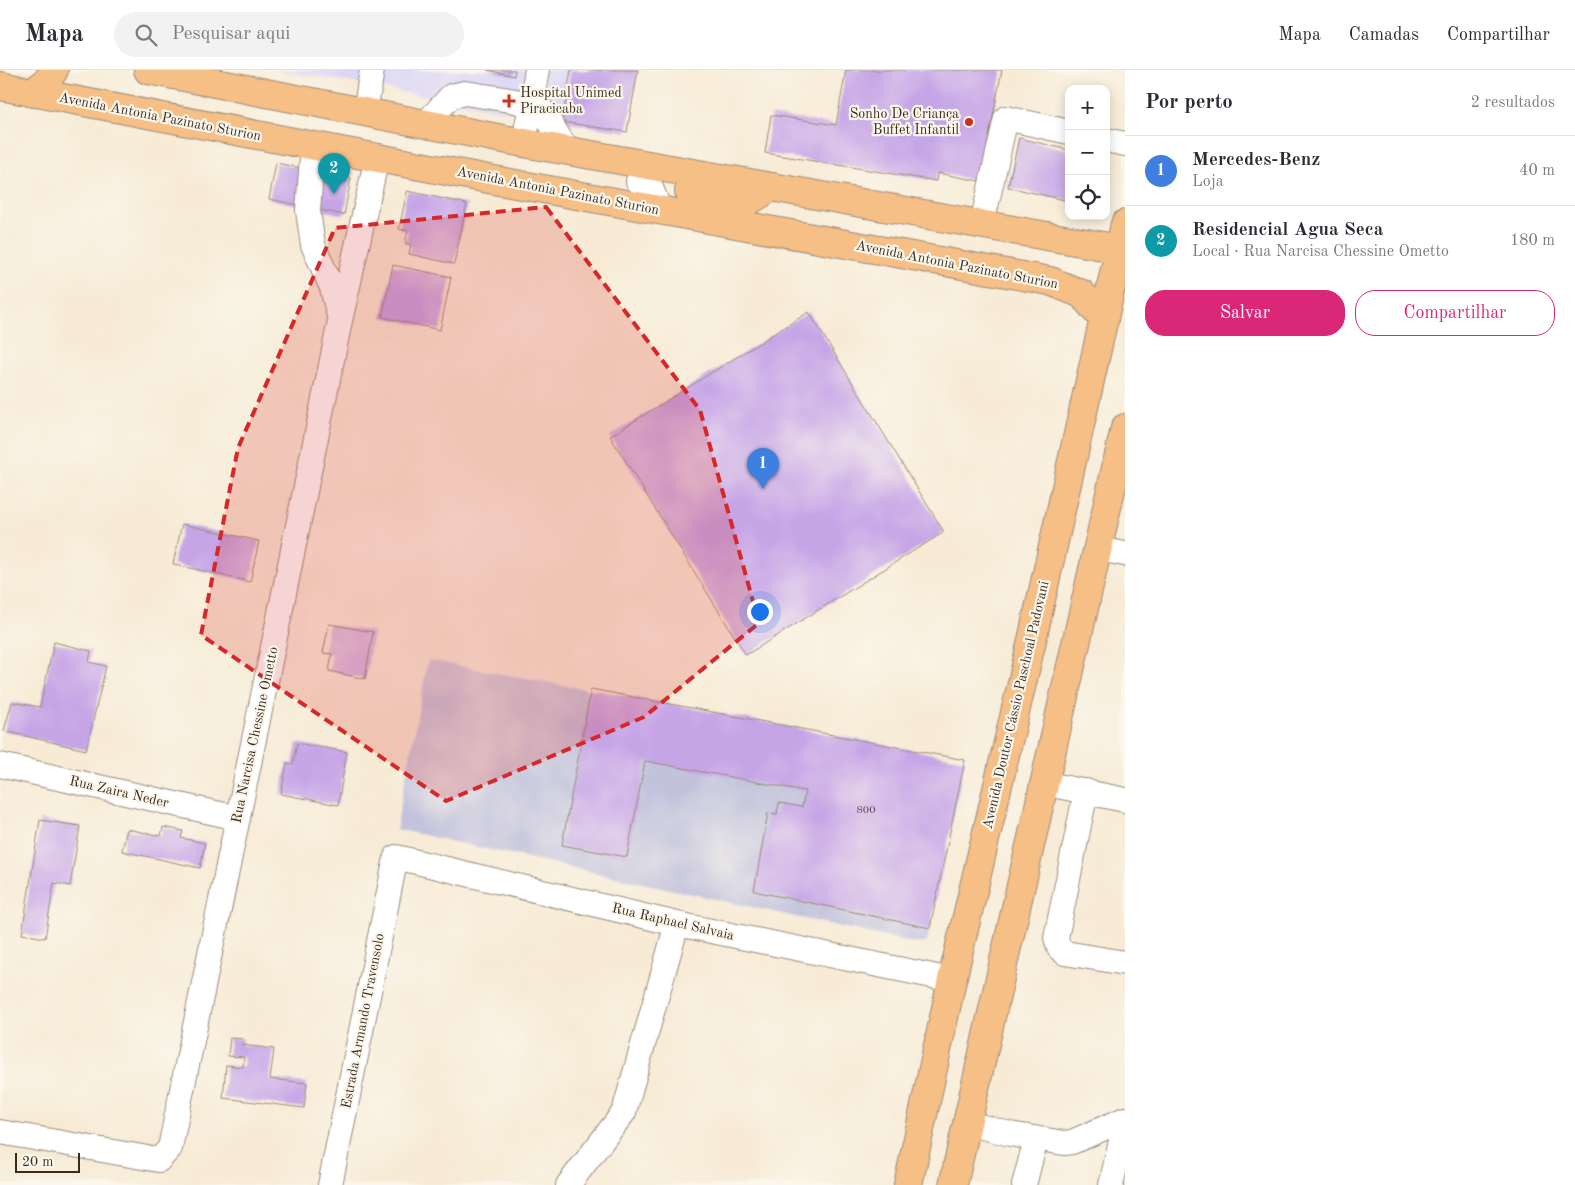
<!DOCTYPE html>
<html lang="pt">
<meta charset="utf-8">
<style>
:root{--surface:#fff;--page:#f2f2f3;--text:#2b2b33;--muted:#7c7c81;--line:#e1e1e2;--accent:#db2777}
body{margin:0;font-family:"Old Standard TT",serif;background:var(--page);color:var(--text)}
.controls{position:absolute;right:15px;top:15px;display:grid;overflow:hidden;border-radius:10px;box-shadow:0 2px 12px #0003}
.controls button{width:45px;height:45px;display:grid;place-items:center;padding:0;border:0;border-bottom:1px solid var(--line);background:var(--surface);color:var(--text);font:25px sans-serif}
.scale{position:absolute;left:15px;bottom:12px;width:65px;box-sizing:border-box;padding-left:5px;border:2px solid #3b2a1e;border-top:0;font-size:14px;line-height:18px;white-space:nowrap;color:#3b2a1e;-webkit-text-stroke:4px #fbf7ec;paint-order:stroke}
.you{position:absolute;left:759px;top:541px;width:18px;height:18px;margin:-12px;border:4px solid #fff;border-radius:50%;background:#1a73e8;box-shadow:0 0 0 8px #1a73e833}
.badge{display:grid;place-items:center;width:32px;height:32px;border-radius:50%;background:var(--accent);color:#fff;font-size:16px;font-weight:700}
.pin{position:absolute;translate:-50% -41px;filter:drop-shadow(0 1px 2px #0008)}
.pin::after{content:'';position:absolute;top:26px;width:18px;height:15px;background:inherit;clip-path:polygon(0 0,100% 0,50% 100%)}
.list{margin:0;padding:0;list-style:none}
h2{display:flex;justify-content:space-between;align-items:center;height:65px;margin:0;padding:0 20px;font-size:21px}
h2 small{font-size:16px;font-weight:400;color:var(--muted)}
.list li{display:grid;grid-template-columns:32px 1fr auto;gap:15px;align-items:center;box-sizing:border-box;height:70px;padding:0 20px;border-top:1px solid var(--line)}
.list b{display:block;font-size:19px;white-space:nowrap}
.list p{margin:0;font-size:16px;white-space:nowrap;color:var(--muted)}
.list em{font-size:16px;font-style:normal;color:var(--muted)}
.actions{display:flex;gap:10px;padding:15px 20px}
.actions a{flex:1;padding:11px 0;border:1px solid var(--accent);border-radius:20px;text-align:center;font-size:18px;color:var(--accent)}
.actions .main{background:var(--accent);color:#fff}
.icon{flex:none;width:28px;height:28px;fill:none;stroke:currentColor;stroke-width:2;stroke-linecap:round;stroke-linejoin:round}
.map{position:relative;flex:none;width:1125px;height:1115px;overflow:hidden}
header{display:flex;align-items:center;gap:30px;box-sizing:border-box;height:70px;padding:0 25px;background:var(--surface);border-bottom:1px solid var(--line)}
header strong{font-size:24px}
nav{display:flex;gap:28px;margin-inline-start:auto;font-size:18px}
.search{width:350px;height:45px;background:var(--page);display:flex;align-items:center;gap:12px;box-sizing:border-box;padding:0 18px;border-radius:28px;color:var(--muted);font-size:19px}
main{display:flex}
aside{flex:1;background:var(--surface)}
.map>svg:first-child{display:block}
.built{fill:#dcd6f6}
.industrial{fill:#c2c2dc}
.building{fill:#c6a5e7}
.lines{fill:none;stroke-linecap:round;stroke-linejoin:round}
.minor-casing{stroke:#998a7a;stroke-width:26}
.major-casing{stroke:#998a7a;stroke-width:30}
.minor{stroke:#fff;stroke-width:24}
.major{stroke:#f5bf86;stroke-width:28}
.marked{fill:#d62828;fill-opacity:0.2;stroke:#d62828;stroke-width:4;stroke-dasharray:10 6;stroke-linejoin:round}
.poi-dot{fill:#c8321e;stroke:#fbf7ec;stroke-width:2}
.labels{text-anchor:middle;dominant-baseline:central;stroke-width:4.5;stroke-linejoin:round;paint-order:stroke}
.number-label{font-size:11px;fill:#5e4950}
.poi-label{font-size:14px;fill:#3b2a1e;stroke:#fbf7ec;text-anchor:start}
.street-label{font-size:14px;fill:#3b2a1e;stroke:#fbf7ec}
</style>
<header>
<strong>Mapa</strong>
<div class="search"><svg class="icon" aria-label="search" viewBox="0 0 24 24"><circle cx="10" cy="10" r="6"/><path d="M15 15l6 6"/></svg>Pesquisar aqui</div>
<nav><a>Mapa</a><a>Camadas</a><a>Compartilhar</a></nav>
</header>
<main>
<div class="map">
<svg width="1125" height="1115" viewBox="0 0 1125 1115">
<rect width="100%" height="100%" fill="#fbf7ec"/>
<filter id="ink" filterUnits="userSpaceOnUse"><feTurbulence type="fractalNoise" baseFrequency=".02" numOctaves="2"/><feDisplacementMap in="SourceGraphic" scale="10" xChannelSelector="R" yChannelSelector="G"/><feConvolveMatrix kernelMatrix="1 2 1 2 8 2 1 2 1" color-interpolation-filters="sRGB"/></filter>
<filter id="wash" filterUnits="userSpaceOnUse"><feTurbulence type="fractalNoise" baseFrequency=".0096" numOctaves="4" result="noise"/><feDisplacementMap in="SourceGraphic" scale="20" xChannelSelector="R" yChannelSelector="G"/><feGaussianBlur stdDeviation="1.12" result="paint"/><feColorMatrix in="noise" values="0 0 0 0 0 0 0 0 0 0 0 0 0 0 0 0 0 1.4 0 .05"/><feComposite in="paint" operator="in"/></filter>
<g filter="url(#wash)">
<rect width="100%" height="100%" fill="#f7ebd6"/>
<path class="built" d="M 273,0 L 571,0 L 562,52 L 344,11 Z"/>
<path class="industrial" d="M 428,590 L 965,690 L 927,872 L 919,874 L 396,759 Z"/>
<g id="blocks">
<g class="building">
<path d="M 487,0 L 515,0 L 514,6 Z"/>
<path d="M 571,0 L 638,0 L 627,62 L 562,52 Z"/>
<path d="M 846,0 L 1002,0 L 980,111 L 937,103 L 936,111 L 765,83 L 771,45 L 836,55 Z"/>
<path d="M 1019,68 L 1069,80 L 1069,131 L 1008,117 Z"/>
<path d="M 276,93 L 351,108 L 344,145 L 269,129 Z"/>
<path d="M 407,121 L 467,134 L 454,194 L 409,184 L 411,175 L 405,173 L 408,161 L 399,159 Z"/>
<path d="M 393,195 L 451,207 L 440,260 L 382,247 Z"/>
<path d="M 809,242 L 944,462 L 746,585 L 610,366 Z"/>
<path d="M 182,454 L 259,471 L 250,512 L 173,494 Z"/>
<path d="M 329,554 L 373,562 L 365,609 L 329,601 L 332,584 L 323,583 Z"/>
<path d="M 54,572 L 91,581 L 89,592 L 106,596 L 86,680 L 4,661 L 12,632 L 40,637 Z"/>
<path d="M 591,619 L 965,690 L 930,858 L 754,821 L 768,743 L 777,744 L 779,733 L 802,737 L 805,721 L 645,691 L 627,787 L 562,775 Z"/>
<path d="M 297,673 L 347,682 L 338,735 L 281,724 L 287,693 L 293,694 Z"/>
<path d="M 40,750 L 80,756 L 70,816 L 54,813 L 45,868 L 22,864 Z"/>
<path d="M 163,757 L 183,761 L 181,768 L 205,773 L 200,798 L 122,781 L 127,759 L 161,766 Z"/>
<path d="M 230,968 L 243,969 L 242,975 L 274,979 L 270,1009 L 307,1013 L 304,1038 L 223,1028 L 226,995 L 243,997 L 244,987 L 228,986 Z"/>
</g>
</g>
</g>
<g filter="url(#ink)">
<use href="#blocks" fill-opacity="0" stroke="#998a7a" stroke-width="1"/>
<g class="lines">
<defs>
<g id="minor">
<path d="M 365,42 L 372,0"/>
<path d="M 425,54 L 451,26 L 465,23 L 516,31 L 541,39 L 568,81"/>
<path d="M 1106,70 L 1125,74"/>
<path d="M 524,73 L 537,0"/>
<path d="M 313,75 L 308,141 L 313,175 L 332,218 L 339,246"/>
<path d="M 638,111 L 652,96 L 649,113 L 660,140"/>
<path d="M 982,154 L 1006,48 L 1069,62"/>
<path d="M 1098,479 L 1125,484"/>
<path d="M 0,695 L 238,748"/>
<path d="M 1043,713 L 1125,730"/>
<path d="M 1086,721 L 1056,868 L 1059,878 L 1065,883 L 1125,893"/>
<path d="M 967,1053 L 1010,1064 L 1064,1073 L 1072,1072 L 1125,1049"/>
<path d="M 0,1062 L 159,1090 L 170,1078 L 340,251 L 377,88"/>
<path d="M 330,1115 L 396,787 L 677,854 L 952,910"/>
<path d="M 568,1115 L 624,1042 L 677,854"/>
<path d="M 1024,1115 L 1036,1069"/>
<path d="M 1111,1115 L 1125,1053"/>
</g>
<g id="major">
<path d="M 148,0 L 524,73 L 1120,179"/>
<path d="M 0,16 L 499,111 L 1050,211 L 1082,224 L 1104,250"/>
<path d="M 33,23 L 47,11 L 54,0"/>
<path d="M 689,121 L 747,132 L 772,117"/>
<path d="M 908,1115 L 952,910 L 1030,579 L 1125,154"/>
<path d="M 953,1115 L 1125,358"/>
</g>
</defs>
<use href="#minor" class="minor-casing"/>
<use href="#major" class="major-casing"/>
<use href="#minor" class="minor"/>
<use href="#major" class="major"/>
</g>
</g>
<path class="marked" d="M 546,137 L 700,340 L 759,553 L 644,647 L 446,731 L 201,565 L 238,378 L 335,158 Z"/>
<g class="poi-dot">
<path d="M506.5 23.5h5v5h5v5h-5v5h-5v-5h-5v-5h5z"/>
<circle cx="969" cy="52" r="5"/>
</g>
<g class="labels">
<g class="number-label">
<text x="866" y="740">800</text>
</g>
<g class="poi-label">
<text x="520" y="23">Hospital Unimed<tspan x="520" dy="16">Piracicaba</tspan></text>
<text x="959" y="44" text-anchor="end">Sonho De Criança<tspan x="959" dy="16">Buffet Infantil</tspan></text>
</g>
<g class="street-label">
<text transform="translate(160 47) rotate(11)">Avenida Antonia Pazinato Sturion</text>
<text transform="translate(558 121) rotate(11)">Avenida Antonia Pazinato Sturion</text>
<text transform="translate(957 195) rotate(11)">Avenida Antonia Pazinato Sturion</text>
<text transform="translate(1016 635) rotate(-77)">Avenida Doutor Cássio Paschoal Padovani</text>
<text transform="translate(255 665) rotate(-78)">Rua Narcisa Chessine Ometto</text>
<text transform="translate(119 722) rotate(13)">Rua Zaira Neder</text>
<text transform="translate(673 852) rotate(13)">Rua Raphael Salvaia</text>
<text transform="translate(363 951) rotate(-79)">Estrada Armando Travensolo</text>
</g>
</g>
</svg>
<div class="controls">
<button>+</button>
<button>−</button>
<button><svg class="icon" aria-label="locate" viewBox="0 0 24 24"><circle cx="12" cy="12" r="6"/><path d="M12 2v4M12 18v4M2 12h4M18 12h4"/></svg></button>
</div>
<div class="scale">20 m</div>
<div class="you"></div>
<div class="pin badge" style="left:763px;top:419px;background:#3f7fe0">1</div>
<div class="pin badge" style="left:334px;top:124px;background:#0f9aa8">2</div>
</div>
<aside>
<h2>Por perto<small>2 resultados</small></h2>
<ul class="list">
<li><span class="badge" style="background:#3f7fe0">1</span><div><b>Mercedes-Benz</b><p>Loja</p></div><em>40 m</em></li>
<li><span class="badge" style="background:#0f9aa8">2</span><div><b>Residencial Agua Seca</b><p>Local · Rua Narcisa Chessine Ometto</p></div><em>180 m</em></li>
</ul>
<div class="actions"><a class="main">Salvar</a><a>Compartilhar</a></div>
</aside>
</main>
